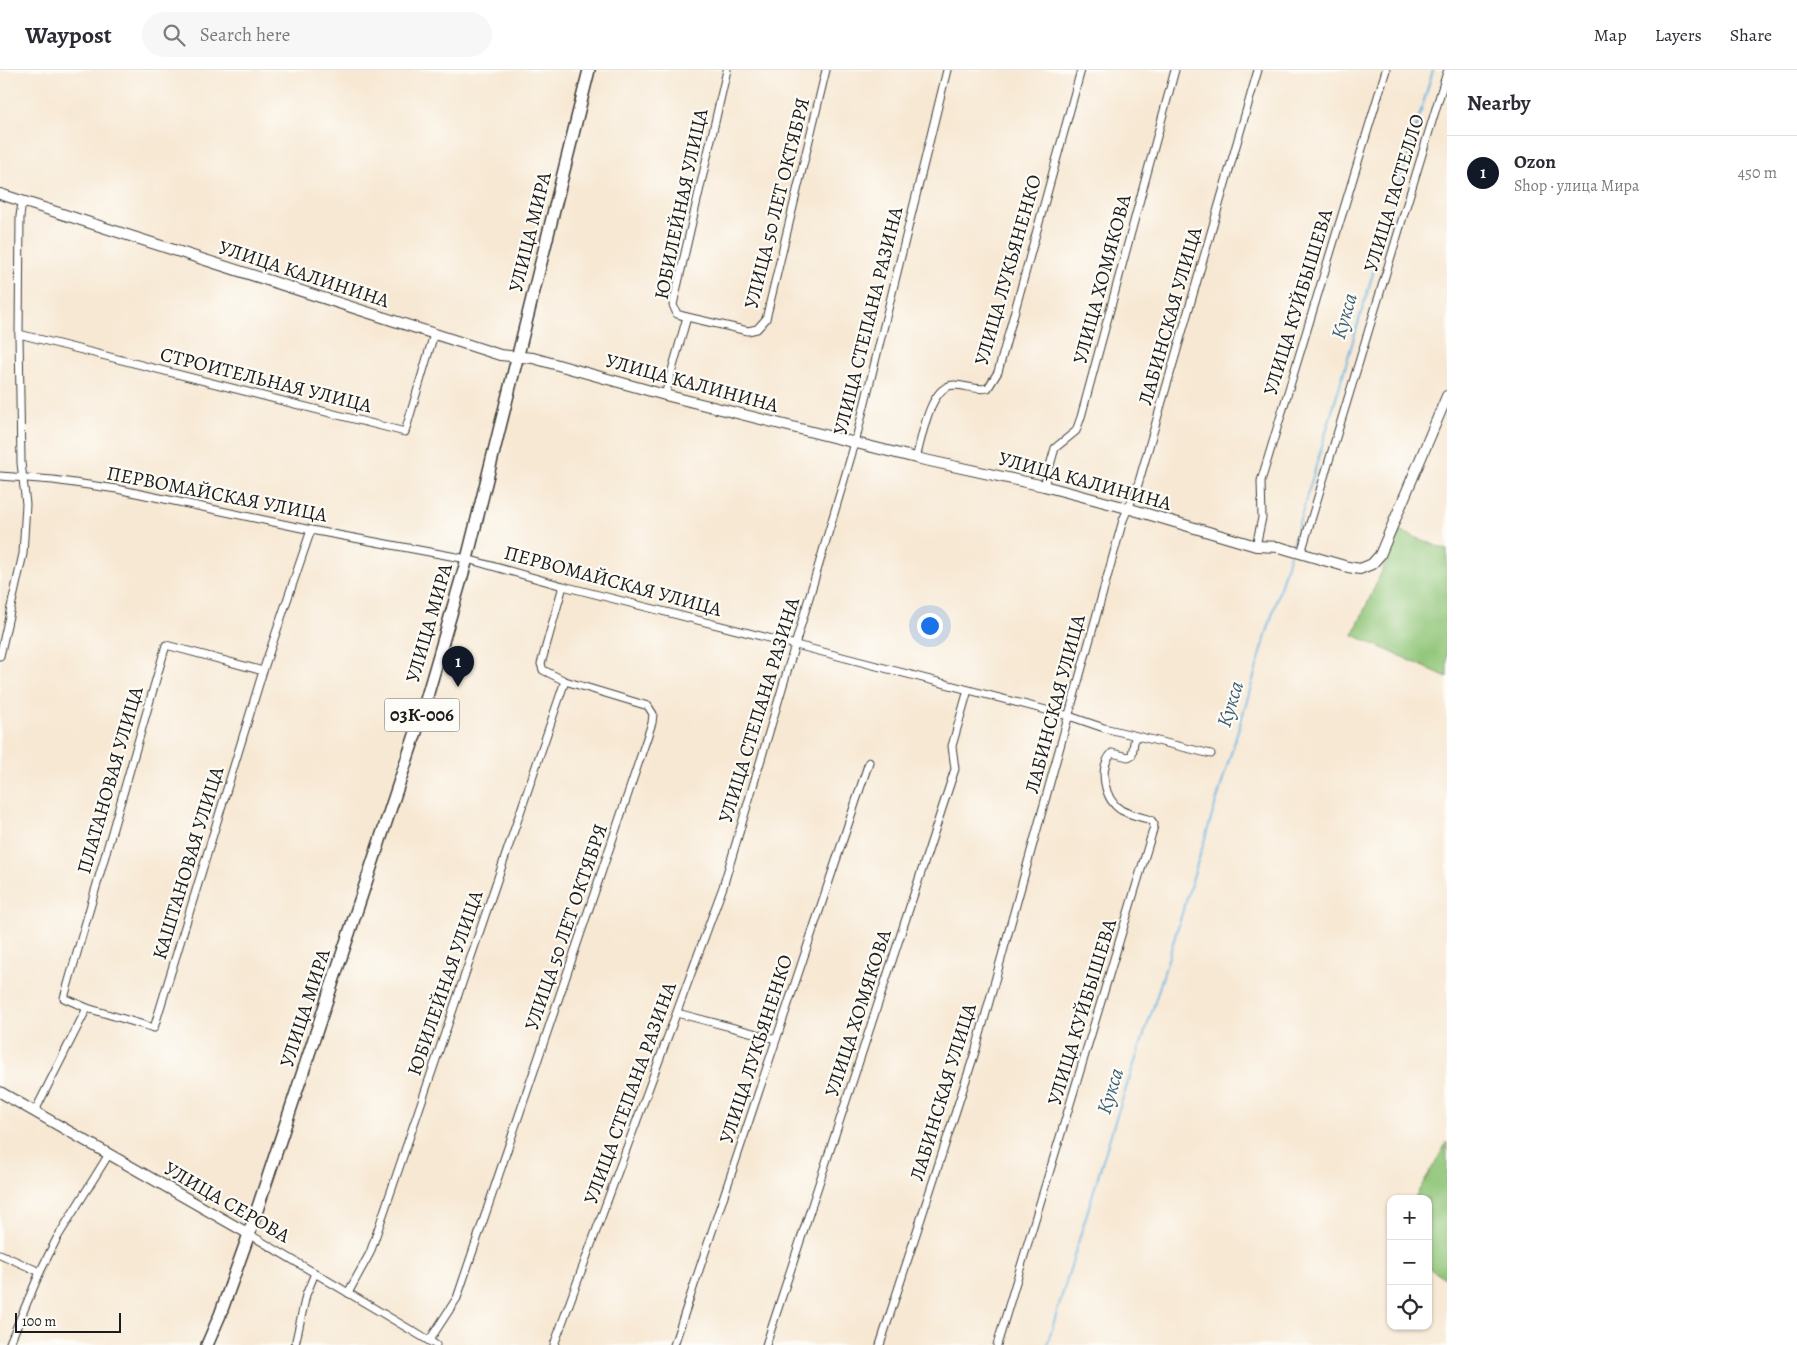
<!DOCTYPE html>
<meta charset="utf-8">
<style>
:root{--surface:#fff;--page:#f7f7f7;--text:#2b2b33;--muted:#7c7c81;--line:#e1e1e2;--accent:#111827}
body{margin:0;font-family:Alegreya,serif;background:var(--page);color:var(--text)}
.controls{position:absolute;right:15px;bottom:15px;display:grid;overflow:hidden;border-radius:10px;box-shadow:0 1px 4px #0004}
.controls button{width:45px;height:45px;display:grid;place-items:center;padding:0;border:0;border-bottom:1px solid var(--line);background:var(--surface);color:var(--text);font:25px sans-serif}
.scale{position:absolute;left:15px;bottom:12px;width:106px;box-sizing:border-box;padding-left:5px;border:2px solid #1c1c1c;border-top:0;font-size:14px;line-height:18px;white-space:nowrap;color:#1c1c1c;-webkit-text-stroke:4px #fdfcf7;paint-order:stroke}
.you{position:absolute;left:929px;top:555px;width:18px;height:18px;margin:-12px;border:4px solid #fff;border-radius:50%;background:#1a73e8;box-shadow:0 0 0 8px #1a73e833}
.badge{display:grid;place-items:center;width:32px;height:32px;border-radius:50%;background:var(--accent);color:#fff;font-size:16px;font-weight:700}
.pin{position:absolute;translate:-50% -41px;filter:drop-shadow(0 1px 2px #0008)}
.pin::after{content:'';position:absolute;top:26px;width:18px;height:15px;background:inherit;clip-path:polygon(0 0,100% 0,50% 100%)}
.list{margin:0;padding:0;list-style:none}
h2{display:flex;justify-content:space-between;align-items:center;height:65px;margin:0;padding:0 20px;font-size:21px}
h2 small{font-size:16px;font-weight:400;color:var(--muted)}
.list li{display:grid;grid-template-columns:32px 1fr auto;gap:15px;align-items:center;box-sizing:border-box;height:75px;padding:0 20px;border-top:1px solid var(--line)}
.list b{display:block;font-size:19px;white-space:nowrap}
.list p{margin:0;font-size:16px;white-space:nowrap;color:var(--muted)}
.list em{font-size:16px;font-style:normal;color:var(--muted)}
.icon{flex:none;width:28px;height:28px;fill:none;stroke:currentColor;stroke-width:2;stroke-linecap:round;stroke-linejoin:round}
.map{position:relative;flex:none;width:1447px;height:1275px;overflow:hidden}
header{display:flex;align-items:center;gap:30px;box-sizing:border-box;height:70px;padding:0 25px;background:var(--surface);border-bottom:1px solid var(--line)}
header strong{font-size:24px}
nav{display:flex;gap:28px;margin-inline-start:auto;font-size:18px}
.search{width:350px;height:45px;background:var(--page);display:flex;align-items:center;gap:12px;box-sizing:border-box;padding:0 18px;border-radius:28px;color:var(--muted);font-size:19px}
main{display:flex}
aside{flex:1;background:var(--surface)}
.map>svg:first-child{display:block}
.green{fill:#8ec476;stroke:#557049}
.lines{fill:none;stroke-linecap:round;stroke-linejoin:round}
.stream{stroke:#68b4e1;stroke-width:2}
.street-casing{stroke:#3d3b37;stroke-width:9}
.secondary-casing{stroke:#3d3b37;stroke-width:12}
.primary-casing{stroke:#3d3b37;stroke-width:14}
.street{stroke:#fff;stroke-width:7}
.secondary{stroke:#fff;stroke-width:10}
.primary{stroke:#fff;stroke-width:11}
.labels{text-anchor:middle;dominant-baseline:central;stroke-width:4.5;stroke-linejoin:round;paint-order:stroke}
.shield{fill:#fdfcf7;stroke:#605f5e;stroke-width:1}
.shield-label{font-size:19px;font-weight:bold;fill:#1c1c1c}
.street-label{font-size:20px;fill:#1c1c1c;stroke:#fdfcf7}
.water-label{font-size:21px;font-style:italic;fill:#3e6075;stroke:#fdfcf7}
</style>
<header>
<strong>Waypost</strong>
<div class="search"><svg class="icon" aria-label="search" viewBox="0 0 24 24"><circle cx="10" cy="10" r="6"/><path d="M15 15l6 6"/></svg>Search here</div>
<nav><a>Map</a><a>Layers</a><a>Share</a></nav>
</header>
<main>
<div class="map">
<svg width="1447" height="1275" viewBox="0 0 1447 1275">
<rect width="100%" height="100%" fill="#fdfcf7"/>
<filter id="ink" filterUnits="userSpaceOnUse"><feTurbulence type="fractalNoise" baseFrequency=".02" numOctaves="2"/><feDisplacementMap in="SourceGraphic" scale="10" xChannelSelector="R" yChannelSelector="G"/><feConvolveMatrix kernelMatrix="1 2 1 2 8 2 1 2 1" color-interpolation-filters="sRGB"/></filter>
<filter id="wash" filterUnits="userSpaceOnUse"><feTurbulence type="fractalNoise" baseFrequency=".0096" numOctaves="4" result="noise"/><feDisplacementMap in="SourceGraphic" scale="20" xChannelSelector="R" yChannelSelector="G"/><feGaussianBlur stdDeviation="1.12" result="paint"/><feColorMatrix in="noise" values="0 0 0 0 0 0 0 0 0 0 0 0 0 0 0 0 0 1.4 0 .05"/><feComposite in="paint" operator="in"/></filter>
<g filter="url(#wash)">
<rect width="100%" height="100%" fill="#f7e8d3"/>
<g class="green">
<path d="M 1400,461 L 1447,480 L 1447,607 L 1353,565 Z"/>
<path d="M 1447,1072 L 1447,1209 L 1428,1198 L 1428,1129 L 1414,1129 Z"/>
</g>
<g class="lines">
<g class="stream">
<path d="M 1292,477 L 1433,0"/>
<path d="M 1047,1275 L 1114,1054 L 1154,935 L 1240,654 L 1290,484"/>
</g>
</g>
</g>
<g filter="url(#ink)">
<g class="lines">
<defs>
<g id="street">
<path d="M 687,247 L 748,261 L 757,259 L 766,249 L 826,0"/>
<path d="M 19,264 L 405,362 L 434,264"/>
<path d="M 665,325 L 687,247 L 677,244 L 673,235 L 727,0"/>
<path d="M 916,388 C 922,369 929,316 954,315 C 966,315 976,321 988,318 L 998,302 L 1081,0"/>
<path d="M 0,406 L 53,410 L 117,419 L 311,460 L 467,489 L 563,516 L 796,575 L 1069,646 L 1104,658 L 1211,684"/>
<path d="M 1044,416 L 1055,378 L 1076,361 L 1081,347 L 1175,0"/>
<path d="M 1256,476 L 1262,448 L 1261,411 L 1386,0"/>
<path d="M 1301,483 L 1447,2"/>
<path d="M 0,586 L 23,484 L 26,434 L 21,393 L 19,264 L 20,146 L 22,133"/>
<path d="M 87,938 L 64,928 L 166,575 L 263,601"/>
<path d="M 677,943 L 776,969"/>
<path d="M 35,1041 L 87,938 L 154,958 L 263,601 L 311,460"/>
<path d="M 249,1164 L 436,1275"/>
<path d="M 0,1184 L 40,1202"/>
<path d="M 348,1223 L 370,1183 L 565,611"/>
<path d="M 429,1271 L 457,1228 L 652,653 L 653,644 L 648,636 L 565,611 L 543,600 L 541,594 L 563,516"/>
<path d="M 9,1275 L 40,1202 L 57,1168 L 109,1084"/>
<path d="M 295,1275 L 306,1225 L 315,1203"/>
<path d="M 554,1275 L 723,817 L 855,373 L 947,0"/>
<path d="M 674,1275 L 869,692"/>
<path d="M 766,1275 L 955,699 L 952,676 L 968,620"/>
<path d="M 880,1275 L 976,979 L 1123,450 L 1137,418 L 1258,0"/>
<path d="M 997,1275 L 1153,760 L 1154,754 L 1151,750 C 1142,747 1130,745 1121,740 C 1104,729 1098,698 1112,683 L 1128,687 L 1132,685 L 1135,666"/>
</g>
<g id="secondary">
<path d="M 0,124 L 500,285 L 533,288 L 665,325 L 916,388 L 1044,416 L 1127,438 L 1256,476 L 1279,477 L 1348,497 L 1360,499 L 1372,494 L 1380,485 L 1447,326"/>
<path d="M 0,1022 L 249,1164"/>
</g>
<path id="primary" d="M 207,1275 L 220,1245 L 249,1164 L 421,647 L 467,489 L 589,0"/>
</defs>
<use href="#street" class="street-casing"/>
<use href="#secondary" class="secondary-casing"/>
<use href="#primary" class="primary-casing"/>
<use href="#street" class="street"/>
<use href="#secondary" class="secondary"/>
<use href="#primary" class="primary"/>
</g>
</g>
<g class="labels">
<rect class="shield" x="384.5" y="628.5" width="75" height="33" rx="4"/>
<g class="shield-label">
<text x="422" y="645">03К-006</text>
</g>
<g class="street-label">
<text transform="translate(1394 123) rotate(-73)">УЛИЦА ГАСТЕЛЛО</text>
<text transform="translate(777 133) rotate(-76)">УЛИЦА 50 ЛЕТ ОКТЯБРЯ</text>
<text transform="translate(681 134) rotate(-78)">ЮБИЛЕЙНАЯ УЛИЦА</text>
<text transform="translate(530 162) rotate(-76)">УЛИЦА МИРА</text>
<text transform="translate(1008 200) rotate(-74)">УЛИЦА ЛУКЬЯНЕНКО</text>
<text transform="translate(304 204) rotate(18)">УЛИЦА КАЛИНИНА</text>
<text transform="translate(1102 209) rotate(-75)">УЛИЦА ХОМЯКОВА</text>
<text transform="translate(1298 232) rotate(-73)">УЛИЦА КУЙБЫШЕВА</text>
<text transform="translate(1170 246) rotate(-74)">ЛАБИНСКАЯ УЛИЦА</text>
<text transform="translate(868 251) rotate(-76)">УЛИЦА СТЕПАНА РАЗИНА</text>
<text transform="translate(266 310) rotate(14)">СТРОИТЕЛЬНАЯ УЛИЦА</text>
<text transform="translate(692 313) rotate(15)">УЛИЦА КАЛИНИНА</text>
<text transform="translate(1085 411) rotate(15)">УЛИЦА КАЛИНИНА</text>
<text transform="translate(217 424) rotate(11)">ПЕРВОМАЙСКАЯ УЛИЦА</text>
<text transform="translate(613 511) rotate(15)">ПЕРВОМАЙСКАЯ УЛИЦА</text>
<text transform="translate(429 553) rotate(-74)">УЛИЦА МИРА</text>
<text transform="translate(1055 634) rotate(-75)">ЛАБИНСКАЯ УЛИЦА</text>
<text transform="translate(759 640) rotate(-73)">УЛИЦА СТЕПАНА РАЗИНА</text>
<text transform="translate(110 710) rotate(-74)">ПЛАТАНОВАЯ УЛИЦА</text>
<text transform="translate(188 793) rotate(-73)">КАШТАНОВАЯ УЛИЦА</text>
<text transform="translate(566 857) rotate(-71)">УЛИЦА 50 ЛЕТ ОКТЯБРЯ</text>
<text transform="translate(445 913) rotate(-71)">ЮБИЛЕЙНАЯ УЛИЦА</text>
<text transform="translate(305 938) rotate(-72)">УЛИЦА МИРА</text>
<text transform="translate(1082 942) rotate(-73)">УЛИЦА КУЙБЫШЕВА</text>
<text transform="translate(858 943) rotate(-72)">УЛИЦА ХОМЯКОВА</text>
<text transform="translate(756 979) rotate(-72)">УЛИЦА ЛУКЬЯНЕНКО</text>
<text transform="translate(943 1022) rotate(-73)">ЛАБИНСКАЯ УЛИЦА</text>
<text transform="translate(630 1023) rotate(-70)">УЛИЦА СТЕПАНА РАЗИНА</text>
<text transform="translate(227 1132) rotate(30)">УЛИЦА СЕРОВА</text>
</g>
<g class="water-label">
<text transform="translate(1344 246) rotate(-74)">Кукса</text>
<text transform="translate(1230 634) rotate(-73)">Кукса</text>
<text transform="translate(1110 1021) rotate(-73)">Кукса</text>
</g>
</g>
</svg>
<div class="controls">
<button>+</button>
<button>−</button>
<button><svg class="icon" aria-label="locate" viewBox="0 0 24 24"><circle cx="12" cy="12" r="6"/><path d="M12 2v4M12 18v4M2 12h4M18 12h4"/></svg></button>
</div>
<div class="scale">100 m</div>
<div class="you"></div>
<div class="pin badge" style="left:458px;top:617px">1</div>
</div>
<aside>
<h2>Nearby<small></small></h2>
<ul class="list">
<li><span class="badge">1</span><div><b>Ozon</b><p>Shop · улица Мира</p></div><em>450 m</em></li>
</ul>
</aside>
</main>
